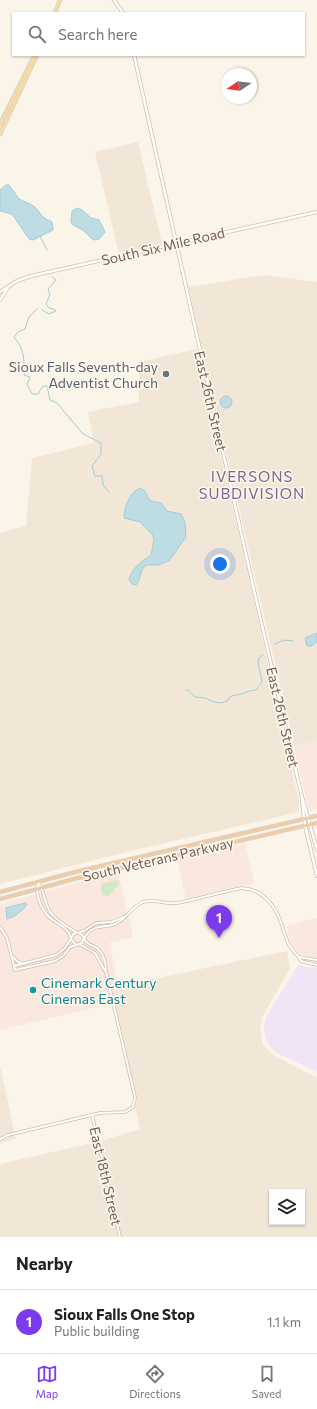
<!DOCTYPE html>
<style>
:root{--surface:#fff;--page:#f2f2f2;--text:#222;--muted:#767676;--line:#e0e0e0;--accent:#7c3aed}
body{margin:0;font-family:Commissioner,sans-serif;background:var(--page);color:var(--text)}
.controls{position:absolute;right:12px;bottom:12px;display:grid;overflow:hidden;border-radius:0px;box-shadow:0 1px 3px #0004}
.controls button{width:36px;height:36px;display:grid;place-items:center;padding:0;border:0;border-bottom:1px solid var(--line);background:var(--surface);color:var(--text);font:20px sans-serif}
.compass{position:absolute;left:221px;top:68px;width:36px;height:36px;border-radius:50%;background:var(--surface);box-shadow:0 1px 3px #0004;rotate:257deg}
.you{position:absolute;left:220px;top:564px;width:14px;height:14px;margin:-10px;border:3px solid #fff;border-radius:50%;background:#1a73e8;box-shadow:0 0 0 6px #1a73e833}
.badge{display:grid;place-items:center;width:26px;height:26px;border-radius:50%;background:var(--accent);color:#fff;font-size:13px;font-weight:700}
.pin{position:absolute;translate:-50% -33px;filter:drop-shadow(0 1px 2px #0008)}
.pin::after{content:'';position:absolute;top:21px;width:14px;height:12px;background:inherit;clip-path:polygon(0 0,100% 0,50% 100%)}
.list{margin:0;padding:0;list-style:none}
h2{display:flex;justify-content:space-between;align-items:center;height:52px;margin:0;padding:0 16px;font-size:17px}
h2 small{font-size:13px;font-weight:400;color:var(--muted)}
.list li{display:grid;grid-template-columns:26px 1fr auto;gap:12px;align-items:center;box-sizing:border-box;height:64px;padding:0 16px;border-top:1px solid var(--line)}
.list b{display:block;font-size:15px;white-space:nowrap}
.list p{margin:0;font-size:13px;white-space:nowrap;color:var(--muted)}
.list em{font-size:13px;font-style:normal;color:var(--muted)}
.icon{flex:none;width:22px;height:22px;fill:none;stroke:currentColor;stroke-width:2;stroke-linecap:round;stroke-linejoin:round}
.map{position:relative;flex:none;width:317px;height:1237px;overflow:hidden}
.search{position:absolute;background:var(--surface);box-shadow:0 1px 3px #0004;left:12px;right:12px;top:12px;height:44px;display:flex;align-items:center;gap:10px;box-sizing:border-box;padding:0 14px;border-radius:0px;color:var(--muted);font-size:15px}
.sheet{height:116px;background:var(--surface)}
nav{display:flex;justify-content:space-around;align-items:center;box-sizing:border-box;height:56px;border-top:1px solid var(--line);background:var(--surface);font-size:11px;color:var(--muted)}
nav a{display:grid;justify-items:center;gap:2px}
nav .on{color:var(--accent)}
.map>svg:first-child{display:block}
.residential{fill:#f2e7d7;fill-rule:evenodd}
.commercial{fill:#fae7dd}
.education{fill:#f1e4f7}
.green{fill:#d3e8c7}
.water{fill:#bedce3;stroke:#a5cbd4}
.lines{fill:none;stroke-linecap:round;stroke-linejoin:round}
.stream{stroke:#a5cbd4;stroke-width:1}
.tertiary-casing{stroke:#ccbdaf;stroke-width:3.5}
.secondary-casing{stroke:#d1bfaf;stroke-width:4}
.primary-casing{stroke:#d8d2cd;stroke-width:4.5}
.trunk-casing{stroke:#d8d2cd;stroke-width:4.5}
.tertiary{stroke:#fff;stroke-width:2}
.secondary{stroke:#fff;stroke-width:2.5}
.primary{stroke:#f4dba6;stroke-width:3}
.trunk{stroke:#f2cba5;stroke-width:3}
.worship-dot{fill:#6b7280;stroke:#fef8ee;stroke-width:1.5}
.culture-dot{fill:#0f9aa8;stroke:#fef8ee;stroke-width:1.5}
.labels{text-anchor:middle;dominant-baseline:central;stroke-width:3;stroke-linejoin:round;paint-order:stroke}
.street-label{font-size:14px;fill:#735d4e;stroke:#fef8ee}
.worship-label{font-size:14px;fill:#5b616d;stroke:#fef8ee;text-anchor:end}
.culture-label{font-size:14px;fill:#0d838f;stroke:#fef8ee;text-anchor:start}
.neighbourhood-label{font-size:15px;letter-spacing:1px;fill:#83668f;stroke:#fef8ee}
</style>
<div class="map">
<svg width="317" height="1237" viewBox="0 0 317 1237">
<rect width="100%" height="100%" fill="#fbf4e8"/>
<g class="residential">
<path d="M 138,142 L 162,244 L 119,254 L 95,152 Z"/>
<path d="M 264,275 L 317,282 L 317,741 L 294,746 L 188,287 Z"/>
<path d="M 197,349 L 270,672 L 268,674 L 299,801 L 299,812 L 135,850 L 0,884 L 0,533 L 26,526 L 32,458 L 94,443 L 88,412 L 139,402 L 139,362 Z"/>
<path d="M 287,951 L 290,969 L 262,1017 L 260,1029 L 263,1045 L 273,1055 L 317,1078 L 317,1237 L 0,1237 L 0,1164 L 101,1141 L 140,1129 L 112,1003 L 122,1001 L 119,986 ZM 272,1192 L 302,1192 L 302,1222 L 272,1222 Z"/>
<path d="M 0,1066 L 16,1139 L 0,1143 Z"/>
</g>
<g class="commercial">
<path d="M 317,741 L 317,809 L 309,811 L 294,746 Z"/>
<path d="M 245,843 L 254,883 L 186,899 L 177,859 Z"/>
<path d="M 118,872 L 133,937 L 109,943 L 122,1001 L 0,1030 L 0,904 Z"/>
<path d="M 317,918 L 317,958 L 313,958 L 301,954 L 295,948 L 290,942 L 287,926 Z"/>
</g>
<path class="education" d="M 299,964 L 306,967 L 317,968 L 317,1072 L 277,1053 L 272,1049 L 266,1040 L 264,1030 L 265,1021 L 268,1014 Z"/>
<path class="green" d="M 118,880 L 119,884 L 109,896 L 102,895 L 101,890 L 101,884 Z"/>
<g class="water">
<path d="M 6,185 L 9,185 L 19,199 L 34,206 L 44,218 L 52,222 L 53,230 L 33,240 L 29,239 L 12,214 L 0,211 L 0,190 Z"/>
<path d="M 77,208 L 82,210 L 91,218 L 99,220 L 105,232 L 99,239 L 94,240 L 91,238 L 83,230 L 73,225 L 71,222 L 72,211 Z"/>
<circle cx="226" cy="402" r="6"/>
<path d="M 140,488 L 145,491 L 150,501 L 161,503 L 167,511 L 181,514 L 185,522 L 186,537 L 169,561 L 163,563 L 159,565 L 146,565 C 139,571 142,578 136,585 L 132,584 L 129,579 C 133,567 141,562 151,555 L 154,540 L 152,534 L 140,522 L 124,518 C 124,507 130,492 140,488 Z"/>
<path d="M 317,633 L 317,642 L 311,646 L 307,646 L 305,638 Z"/>
<path d="M 25,903 L 27,904 C 24,910 13,918 7,919 L 6,908 Z"/>
</g>
<g class="lines">
<g class="stream">
<path d="M 40,236 L 47,250"/>
<path d="M 37,309 L 29,317 L 25,329 L 18,332 L 14,337 C 25,350 24,359 24,375 L 30,377 L 27,384 L 32,394 L 38,394 L 43,386 L 47,386 L 50,400 L 57,403 L 83,434 L 101,443 L 101,454 L 92,466 L 95,476 L 102,476 L 103,485 L 109,492"/>
<path d="M 42,310 L 49,314 L 56,311 L 54,309 L 49,308 L 46,304 L 50,295 L 48,289 L 56,280 L 52,277"/>
<path d="M 275,644 L 284,640 L 293,641"/>
<path d="M 186,690 L 188,690 L 195,697 L 205,698 L 214,702 L 221,703 L 227,701 L 231,696 L 242,694 L 249,691 L 256,690 L 262,682 L 258,662 L 259,658 L 263,655"/>
</g>
<defs>
<g id="tertiary">
<path d="M 38,883 C 35,896 42,913 53,920 C 61,926 68,928 71,938"/>
<path d="M 0,927 L 7,938 L 15,970 L 55,961 L 63,956 L 70,947 L 82,943 L 84,937 C 81,933 78,933 74,931 C 66,926 56,920 51,913 C 44,904 45,891 38,882"/>
<path d="M 80,932 L 84,931 L 96,923 L 112,922 L 124,917"/>
<path d="M 84,939 C 92,923 102,929 115,924 C 126,920 131,907 143,902 C 155,898 165,905 177,903 C 199,899 220,892 242,888 C 260,889 274,903 280,920 C 283,928 285,936 288,943 C 291,950 298,954 301,961 L 317,965"/>
<path d="M 75,944 L 71,939 L 73,934 L 76,933"/>
<path d="M 81,945 L 95,953 L 105,971"/>
<path d="M 13,957 L 18,962 L 24,964"/>
<path d="M 299,957 L 317,960"/>
<path d="M 14,966 L 56,955 L 64,949 L 71,939"/>
<path d="M 92,1115 L 120,1237"/>
<path d="M 0,1139 L 8,1135 L 100,1113 L 125,1112 L 133,1107 L 135,1097 L 106,972 C 106,963 104,954 97,948 C 92,945 88,945 84,939"/>
</g>
<g id="secondary">
<path d="M 114,0 L 123,13"/>
<path d="M 134,55 L 256,599 L 301,793 L 317,850"/>
<path d="M 0,292 L 17,281 L 31,276 L 317,212"/>
<path d="M 0,300 L 9,286"/>
<path d="M 302,800 L 305,825 L 317,876"/>
</g>
<g id="primary">
<path d="M 55,13 L 60,0"/>
<path d="M 0,124 L 33,58"/>
<path d="M 0,134 L 37,55"/>
</g>
<g id="trunk">
<path d="M 0,892 L 75,872 L 317,816"/>
<path d="M 0,899 L 74,879 L 317,823"/>
</g>
</defs>
<use href="#tertiary" class="tertiary-casing"/>
<use href="#secondary" class="secondary-casing"/>
<use href="#primary" class="primary-casing"/>
<use href="#trunk" class="trunk-casing"/>
<use href="#tertiary" class="tertiary"/>
<use href="#secondary" class="secondary"/>
<use href="#primary" class="primary"/>
<use href="#trunk" class="trunk"/>
</g>
<circle class="worship-dot" cx="166" cy="374" r="4"/>
<circle class="culture-dot" cx="33" cy="990" r="4"/>
<g class="labels">
<g class="street-label">
<text transform="translate(163 246) rotate(-13)">South Six Mile Road</text>
<text transform="translate(211 401) rotate(77)">East 26th Street</text>
<text transform="translate(283 717) rotate(77)">East 26th Street</text>
<text transform="translate(158 859) rotate(-13)">South Veterans Parkway</text>
<text transform="translate(106 1176) rotate(77)">East 18th Street</text>
</g>
<g class="worship-label">
<text x="158" y="366">Sioux Falls Seventh-day<tspan x="158" dy="16">Adventist Church</tspan></text>
</g>
<g class="culture-label">
<text x="41" y="982">Cinemark Century<tspan x="41" dy="16">Cinemas East</tspan></text>
</g>
<g class="neighbourhood-label">
<text x="252" y="476">IVERSONS<tspan x="252" dy="17">SUBDIVISION</tspan></text>
</g>
</g>
</svg>
<div class="controls">
<button><svg class="icon" aria-label="layers" viewBox="0 0 24 24"><path d="M12 4l9 5-9 5-9-5zM3 14l9 5 9-5"/></svg></button>
</div>
<svg class="compass" viewBox="-18 -18 36 36"><path d="M0-13l5 13h-10z" fill="#e53935"/><path d="M0 13l5-13h-10z" fill="#767676"/></svg>
<div class="you"></div>
<div class="pin badge" style="left:219px;top:938px">1</div>
<div class="search"><svg class="icon" aria-label="search" viewBox="0 0 24 24"><circle cx="10" cy="10" r="6"/><path d="M15 15l6 6"/></svg>Search here</div>
</div>
<section class="sheet">
<h2>Nearby<small></small></h2>
<ul class="list">
<li><span class="badge">1</span><div><b>Sioux Falls One Stop</b><p>Public building</p></div><em>1.1 km</em></li>
</ul>
</section>
<nav>
<a class="on"><svg class="icon" aria-label="map" viewBox="0 0 24 24"><path d="M3 6l6-2 6 2 6-2v14l-6 2-6-2-6 2zM9 4v14M15 6v14"/></svg>Map</a>
<a><svg class="icon" aria-label="directions" viewBox="0 0 24 24"><path d="M12 3l9 9-9 9-9-9zM9 14v-3h6M13 9l2 2-2 2"/></svg>Directions</a>
<a><svg class="icon" aria-label="saved" viewBox="0 0 24 24"><path d="M7 4h10v16l-5-4-5 4z"/></svg>Saved</a>
</nav>
